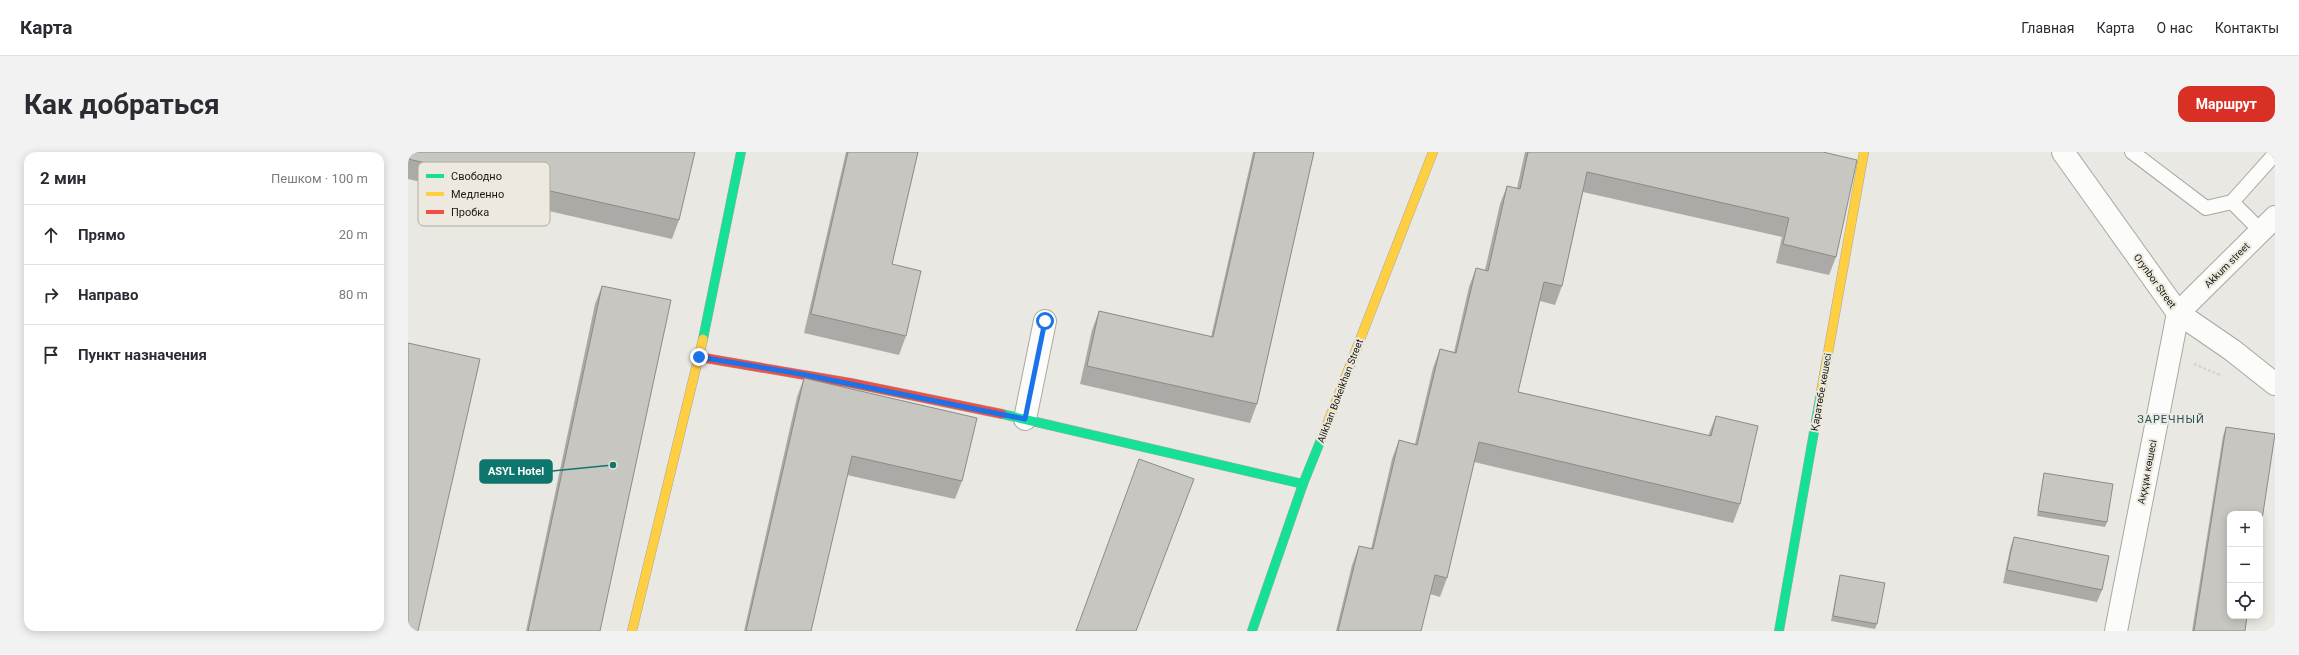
<!DOCTYPE html>
<html lang="ru">
<meta charset="utf-8">
<style>
:root{--surface:#fff;--page:#f2f2f3;--text:#2b2b33;--muted:#7c7c81;--line:#e1e1e2;--accent:#d93025}
body{margin:0;font-family:Roboto,sans-serif;background:var(--page);color:var(--text)}
.controls{position:absolute;right:12px;bottom:12px;display:grid;overflow:hidden;border-radius:8px;box-shadow:0 2px 10px #0003}
.controls button{width:36px;height:36px;display:grid;place-items:center;padding:0;border:0;border-bottom:1px solid var(--line);background:var(--surface);color:var(--text);font:20px sans-serif}
.stop{position:absolute;width:12px;height:12px;margin:-9px;border:3px solid #1a73e8;border-radius:50%;background:#fff}
.stop.end{background:#1a73e8;border-color:#fff;box-shadow:0 1px 4px #0008}
.list{margin:0;padding:0;list-style:none}
h2{display:flex;justify-content:space-between;align-items:center;height:52px;margin:0;padding:0 16px;font-size:17px}
h2 small{font-size:13px;font-weight:400;color:var(--muted)}
.list li{display:grid;grid-template-columns:26px 1fr auto;gap:12px;align-items:center;box-sizing:border-box;height:60px;padding:0 16px;border-top:1px solid var(--line)}
.list b{display:block;font-size:15px;white-space:nowrap}
.list em{font-size:13px;font-style:normal;color:var(--muted)}
.icon{flex:none;width:22px;height:22px;fill:none;stroke:currentColor;stroke-width:2;stroke-linecap:round;stroke-linejoin:round}
.map{position:relative;flex:none;width:1867px;height:479px;overflow:hidden;border-radius:12px}
header{display:flex;align-items:center;gap:24px;box-sizing:border-box;height:56px;padding:0 20px;background:var(--surface);border-bottom:1px solid var(--line)}
header strong{font-size:19px}
nav{display:flex;gap:22px;margin-inline-start:auto;font-size:14px}
.intro{display:flex;align-items:center;justify-content:space-between;box-sizing:border-box;height:96px;padding:0 24px}
h1{margin:0;font-size:28px}
.button{padding:10px 18px;border-radius:12px;background:var(--accent);color:#fff;font-size:14px;font-weight:700}
main{display:flex;gap:24px;padding:0 24px}
aside{flex:1;background:var(--surface);border-radius:12px;box-shadow:0 2px 10px #0003}
.map>svg:first-child{display:block}
.lines{fill:none;stroke-linecap:round;stroke-linejoin:round}
.lane-casing{stroke:#a9a8a3;stroke-width:16}
.street-casing{stroke:#a9a8a3;stroke-width:24}
.fast-casing{stroke:#a9a8a3;stroke-width:10}
.slow-casing{stroke:#a9a8a3;stroke-width:10}
.jam-casing{stroke:#a9a8a3;stroke-width:10}
.path{stroke:#d6d4d3;stroke-width:2.5;stroke-dasharray:3 2;stroke-linecap:butt}
.lane{stroke:#fcfcfb;stroke-width:14}
.street{stroke:#fcfcfb;stroke-width:22}
.fast{stroke:#16e098;stroke-width:9}
.slow{stroke:#ffcf43;stroke-width:9}
.jam{stroke:#f24e42;stroke-width:9}
.wall{fill:#acaaa6}
.building{fill:#c8c6c1;stroke:#8c8b87}
.route{stroke:#1a73e8;stroke-width:5}
.labels{text-anchor:middle;dominant-baseline:central;stroke-width:4;stroke-linejoin:round;paint-order:stroke}
.street-label{font-size:10px;fill:#1a1915;stroke:#ede9de}
.neighbourhood-label{font-size:11px;letter-spacing:1px;fill:#1e5061;stroke:#ede9de}
.key{fill:#ede9de;stroke:#aeaba2;stroke-width:1}
.key-label{font-size:11px;fill:#1a1915}
.leader{fill:none;stroke:#0f766e;stroke-width:1.5}
.callout-dot{fill:#0f766e;stroke:#ede9de;stroke-width:1.5}
.callout{fill:#0f766e;stroke:#0f766e;stroke-width:1.5}
.callout-label{font-size:11px;text-anchor:middle;font-weight:bold;fill:#fff}
</style>
<header>
<strong>Карта</strong>
<nav><a>Главная</a><a>Карта</a><a>О нас</a><a>Контакты</a></nav>
</header>
<div class="intro"><h1>Как добраться</h1><a class="button">Маршрут</a></div>
<main>
<aside>
<h2>2 мин<small>Пешком · 100 m</small></h2>
<ul class="list">
<li><svg class="icon" aria-label="ahead" viewBox="0 0 24 24"><path d="M12 20V5M6 11l6-6 6 6"/></svg><div><b>Прямо</b></div><em>20 m</em></li>
<li><svg class="icon" aria-label="right" viewBox="0 0 24 24"><path d="M7 20v-9h11M14 6l5 5-5 5"/></svg><div><b>Направо</b></div><em>80 m</em></li>
<li><svg class="icon" aria-label="arrive" viewBox="0 0 24 24"><path d="M6 21V4h12l-3 4 3 4H6"/></svg><div><b>Пункт назначения</b></div></li>
</ul>
</aside>
<div class="map">
<svg width="1867" height="479" viewBox="0 0 1867 479">
<rect width="100%" height="100%" fill="#eae8e2"/>
<g class="lines">
<defs>
<g id="lane">
<path d="M 1724,0 L 1798,56 L 1824,50 L 1867,2"/>
<path d="M 1824,50 L 1853,79"/>
</g>
<g id="street">
<path d="M 1655,0 L 1770,161 L 1824,198 L 1867,232"/>
<path d="M 617,267 L 637,169"/>
<path d="M 1708,479 L 1770,161 L 1867,65"/>
</g>
<g id="fast">
<path d="M 295,187 L 333,0"/>
<path d="M 594,262 L 895,332"/>
<path d="M 844,479 L 895,332 L 916,280"/>
<path d="M 1371,479 L 1413,240"/>
</g>
<g id="slow">
<path d="M 1413,240 L 1456,0"/>
<path d="M 916,280 L 1025,0"/>
<path d="M 224,479 L 295,187"/>
</g>
<path id="jam" d="M 291,205 L 443,231 L 594,262"/>
</defs>
<use href="#lane" class="lane-casing"/>
<use href="#street" class="street-casing"/>
<use href="#fast" class="fast-casing"/>
<use href="#slow" class="slow-casing"/>
<use href="#jam" class="jam-casing"/>
<path class="path" d="M 1786,212 L 1812,223"/>
<use href="#lane" class="lane"/>
<use href="#street" class="street"/>
<use href="#fast" class="fast"/>
<use href="#slow" class="slow"/>
<use href="#jam" class="jam"/>
</g>
<g class="wall">
<path d="M 0,0 L 271,68 L 264,87 L 0,27 Z"/>
<path d="M 438,0 L 510,0 L 484,112 L 498,184 L 491,203 L 396,181 Z"/>
<path d="M 845,0 L 906,0 L 849,252 L 842,271 L 672,232 L 684,178 L 691,159 L 803,185 Z"/>
<path d="M 1117,0 L 1415,0 L 1428,105 L 1421,123 L 1368,111 L 1374,85 L 1175,40 L 1154,134 L 1147,153 L 1132,149 L 1110,240 L 1300,284 L 1308,264 L 1332,352 L 1325,371 L 1066,310 L 1039,426 L 1032,445 L 1022,442 L 1013,479 L 928,479 L 944,413 L 951,394 L 963,397 L 984,307 L 991,288 L 1007,292 L 1025,216 L 1032,197 L 1046,200 L 1061,135 L 1068,116 L 1077,118 L 1092,52 L 1099,34 L 1109,36 Z"/>
<path d="M 194,134 L 192,479 L 118,479 L 187,152 Z"/>
<path d="M 396,226 L 554,329 L 547,347 L 439,323 L 403,479 L 336,479 L 389,245 Z"/>
<path d="M 1818,275 L 1837,479 L 1784,479 L 1815,284 Z"/>
<path d="M 1636,321 L 1699,370 L 1697,375 L 1629,364 L 1635,326 Z"/>
<path d="M 1606,385 L 1694,438 L 1689,450 L 1595,431 L 1602,397 Z"/>
<path d="M 1432,423 L 1469,472 L 1467,477 L 1423,469 L 1431,428 Z"/>
</g>
<g class="building">
<path d="M 0,0 L 287,0 L 271,68 L 0,7 Z"/>
<path d="M 440,0 L 510,0 L 484,112 L 513,119 L 498,184 L 403,162 Z"/>
<path d="M 847,0 L 906,0 L 849,252 L 679,214 L 691,159 L 805,185 Z"/>
<path d="M 1120,0 L 1415,0 L 1449,8 L 1428,105 L 1375,92 L 1381,66 L 1179,20 L 1154,134 L 1136,130 L 1110,240 L 1303,284 L 1308,264 L 1350,274 L 1332,352 L 1071,290 L 1039,426 L 1027,423 L 1013,479 L 930,479 L 951,394 L 965,397 L 991,288 L 1009,293 L 1032,197 L 1048,201 L 1068,116 L 1080,119 L 1099,34 L 1112,37 Z"/>
<path d="M 194,134 L 263,148 L 192,479 L 120,479 Z"/>
<path d="M 0,191 L 72,207 L 10,479 L 0,479 Z"/>
<path d="M 396,226 L 569,266 L 554,329 L 444,304 L 403,479 L 338,479 Z"/>
<path d="M 1818,275 L 1867,282 L 1852,381 L 1852,362 L 1822,362 L 1822,464 L 1839,464 L 1837,479 L 1786,479 Z"/>
<path d="M 731,307 L 786,327 L 728,479 L 668,479 Z"/>
<path d="M 1636,321 L 1705,332 L 1699,370 L 1630,359 Z"/>
<path d="M 1606,385 L 1701,404 L 1694,438 L 1599,418 Z"/>
<path d="M 1432,423 L 1477,431 L 1469,472 L 1425,464 Z"/>
</g>
<g class="lines">
<path class="route" d="M 291,205 L 393,222 L 617,267 L 637,169"/>
</g>
<g class="labels">
<g class="street-label">
<text transform="translate(1819 113) rotate(-45)">Akkum street</text>
<text transform="translate(1747 129) rotate(54)">Orynbor Street</text>
<text transform="translate(932 239) rotate(-69)">Alikhan Bokeikhan Street</text>
<text transform="translate(1413 240) rotate(-80)">Қаратөбе көшесі</text>
<text transform="translate(1739 320) rotate(-79)">Аққұм көшесі</text>
</g>
<g class="neighbourhood-label">
<text x="1763" y="267">ЗАРЕЧНЫЙ</text>
</g>
</g>
<rect x="10" y="10" width="132" height="64" rx="6" class="key"/>
<rect x="18" y="22" width="18" height="4" fill="#16e098"/>
<rect x="18" y="40" width="18" height="4" fill="#ffcf43"/>
<rect x="18" y="58" width="18" height="4" fill="#f24e42"/>
<g class="key-label">
<text x="43" y="28">Свободно</text>
<text x="43" y="46">Медленно</text>
<text x="43" y="64">Пробка</text>
</g>
<path class="leader" d="M205 313L144 319"/>
<circle class="callout-dot" cx="205" cy="313" r="4"/>
<rect class="callout" x="72" y="308" width="72" height="23" rx="4"/>
<g class="callout-label">
<text x="108" y="323">ASYL Hotel</text>
</g>
</svg>
<div class="controls">
<button>+</button>
<button>−</button>
<button><svg class="icon" aria-label="locate" viewBox="0 0 24 24"><circle cx="12" cy="12" r="6"/><path d="M12 2v4M12 18v4M2 12h4M18 12h4"/></svg></button>
</div>
<div class="stop" style="left:637px;top:169px"></div>
<div class="stop end" style="left:291px;top:205px"></div>
</div>
</main>
